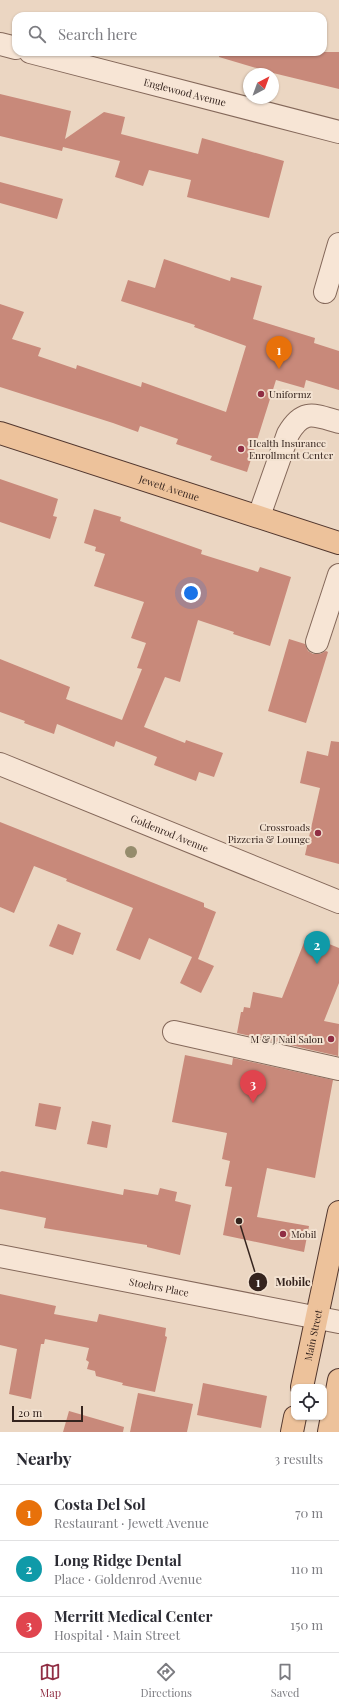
<!DOCTYPE html>
<meta charset="utf-8">
<style>
:root{--surface:#fff;--page:#f2f2f3;--text:#2b2b33;--muted:#7c7c81;--line:#e1e1e2;--accent:#902e44}
body{margin:0;font-family:"Playfair Display",serif;background:var(--page);color:var(--text)}
.controls{position:absolute;right:12px;bottom:12px;display:grid;overflow:hidden;border-radius:8px;box-shadow:0 1px 3px #0004}
.controls button{width:36px;height:36px;display:grid;place-items:center;padding:0;border:0;border-bottom:1px solid var(--line);background:var(--surface);color:var(--text);font:20px sans-serif}
.compass{position:absolute;left:243px;top:68px;width:36px;height:36px;border-radius:50%;background:var(--surface);box-shadow:0 1px 3px #0004;rotate:41deg}
.scale{position:absolute;left:12px;bottom:10px;width:71px;box-sizing:border-box;padding-left:4px;border:2px solid #35241e;border-top:0;font-size:11px;line-height:14px;white-space:nowrap;color:#35241e;-webkit-text-stroke:3px #f3e2d1;paint-order:stroke}
.you{position:absolute;left:191px;top:593px;width:14px;height:14px;margin:-10px;border:3px solid #fff;border-radius:50%;background:#1a73e8;box-shadow:0 0 0 6px #1a73e833}
.badge{display:grid;place-items:center;width:26px;height:26px;border-radius:50%;background:var(--accent);color:#fff;font-size:13px;font-weight:700}
.pin{position:absolute;translate:-50% -33px;filter:drop-shadow(0 1px 2px #0008)}
.pin::after{content:'';position:absolute;top:21px;width:14px;height:12px;background:inherit;clip-path:polygon(0 0,100% 0,50% 100%)}
.list{margin:0;padding:0;list-style:none}
h2{display:flex;justify-content:space-between;align-items:center;height:52px;margin:0;padding:0 16px;font-size:17px}
h2 small{font-size:13px;font-weight:400;color:var(--muted)}
.list li{display:grid;grid-template-columns:26px 1fr auto;gap:12px;align-items:center;box-sizing:border-box;height:56px;padding:0 16px;border-top:1px solid var(--line)}
.list b{display:block;font-size:15px;white-space:nowrap}
.list p{margin:0;font-size:13px;white-space:nowrap;color:var(--muted)}
.list em{font-size:13px;font-style:normal;color:var(--muted)}
.icon{flex:none;width:22px;height:22px;fill:none;stroke:currentColor;stroke-width:2;stroke-linecap:round;stroke-linejoin:round}
.map{position:relative;flex:none;width:339px;height:1432px;overflow:hidden}
.search{position:absolute;background:var(--surface);box-shadow:0 1px 3px #0004;left:12px;right:12px;top:12px;height:44px;display:flex;align-items:center;gap:10px;box-sizing:border-box;padding:0 14px;border-radius:12px;color:var(--muted);font-size:15px}
.sheet{height:220px;background:var(--surface)}
nav{display:flex;justify-content:space-around;align-items:center;box-sizing:border-box;height:56px;border-top:1px solid var(--line);background:var(--surface);font-size:11px;color:var(--muted)}
nav a{display:grid;justify-items:center;gap:2px}
nav .on{color:var(--accent)}
.map>svg:first-child{display:block}
.building{fill:#c8897a}
.lines{fill:none;stroke-linecap:round;stroke-linejoin:round}
.minor-casing{stroke:#84685a;stroke-width:24}
.major-casing{stroke:#52372e;stroke-width:24}
.minor{stroke:#f7e5d5;stroke-width:22}
.major{stroke:#edc29b;stroke-width:22}
.tree{fill:#958c6c}
.poi-dot{fill:#902e44;stroke:#f3e2d1;stroke-width:1.5}
.labels{text-anchor:middle;dominant-baseline:central;stroke-width:4;stroke-linejoin:round;paint-order:stroke}
.street-label{font-size:10px;fill:#35241e;stroke:#f3e2d1}
.poi-label{font-size:10px;fill:#35241e;stroke:#f3e2d1;text-anchor:start}
.leader{fill:none;stroke:#35241e;stroke-width:1.5}
.callout-dot{fill:#35241e;stroke:#f3e2d1;stroke-width:1.5}
.mark-label{font-size:12px;text-anchor:middle;font-weight:bold;fill:#fff}
.callout-label{font-size:11px;text-anchor:middle;font-weight:bold;fill:#35241e;stroke:#f3e2d1;stroke-width:4;stroke-linejoin:round;paint-order:stroke}
</style>
<div class="map">
<svg width="339" height="1432" viewBox="0 0 339 1432">
<rect width="100%" height="100%" fill="#ebd6c2"/>
<g class="building">
<path d="M 220,52 L 339,52 L 339,89 L 273,73 L 219,57 Z"/>
<path d="M 0,94 L 71,111 L 65,139 L 104,112 L 125,117 L 121,134 L 198,154 L 202,138 L 284,161 L 269,218 L 187,197 L 191,180 L 149,170 L 143,186 L 115,177 L 120,161 L 63,147 L 62,151 L 0,136 Z"/>
<path d="M 0,182 L 63,199 L 57,219 L 0,203 Z"/>
<path d="M 164,259 L 230,281 L 231,277 L 262,286 L 253,319 L 315,338 L 314,343 L 339,351 L 339,390 L 306,380 L 304,388 L 276,380 L 247,472 L 210,460 L 212,456 L 176,444 L 178,439 L 140,426 L 138,432 L 113,423 L 0,387 L 0,304 L 24,312 L 12,339 L 41,348 L 38,356 L 76,369 L 77,365 L 141,387 L 142,382 L 226,412 L 246,346 L 194,327 L 195,325 L 121,301 L 128,280 L 155,288 Z"/>
<path d="M 0,479 L 58,499 L 53,516 L 57,517 L 50,539 L 0,522 Z"/>
<path d="M 94,509 L 121,517 L 120,521 L 202,550 L 201,554 L 258,572 L 260,567 L 291,577 L 270,646 L 233,634 L 234,632 L 198,620 L 180,682 L 165,677 L 144,727 L 185,743 L 186,740 L 223,753 L 214,777 L 199,772 L 196,781 L 154,765 L 157,757 L 116,741 L 114,747 L 57,724 L 54,734 L 24,723 L 25,721 L 0,712 L 0,659 L 70,687 L 66,699 L 122,720 L 142,669 L 137,668 L 146,643 L 131,638 L 144,602 L 94,586 L 105,554 L 95,551 L 96,547 L 84,543 Z"/>
<path d="M 289,639 L 305,644 L 308,651 L 313,654 L 320,654 L 326,651 L 328,652 L 306,723 L 268,711 Z"/>
<path d="M 331,741 L 339,742 L 339,864 L 305,855 L 320,788 L 300,783 L 307,751 L 328,756 Z"/>
<path d="M 0,822 L 204,903 L 204,907 L 216,912 L 198,959 L 214,966 L 201,993 L 180,983 L 192,957 L 149,938 L 140,960 L 116,950 L 133,908 L 66,881 L 67,879 L 34,866 L 14,913 L 0,907 Z"/>
<path d="M 58,924 L 81,933 L 73,955 L 49,946 Z"/>
<path d="M 307,935 L 339,948 L 339,983 L 324,1021 L 339,1024 L 338,1056 L 237,1033 L 241,1012 L 243,1012 L 244,1007 L 250,1008 L 253,992 L 282,998 Z"/>
<path d="M 185,1055 L 232,1065 L 233,1058 L 333,1080 L 315,1178 L 267,1168 L 257,1217 L 309,1226 L 304,1252 L 223,1235 L 232,1187 L 225,1186 L 230,1161 L 222,1159 L 227,1133 L 172,1122 Z"/>
<path d="M 39,1103 L 61,1107 L 56,1130 L 35,1126 Z"/>
<path d="M 92,1121 L 111,1125 L 107,1148 L 87,1144 Z"/>
<path d="M 2,1171 L 123,1195 L 124,1189 L 158,1195 L 160,1188 L 177,1192 L 175,1201 L 191,1205 L 180,1255 L 147,1247 L 147,1245 L 44,1228 L 46,1218 L 0,1209 L 0,1172 Z"/>
<path d="M 0,1294 L 56,1306 L 54,1314 L 97,1322 L 99,1314 L 166,1328 L 165,1336 L 167,1337 L 155,1392 L 122,1385 L 123,1383 L 96,1376 L 95,1371 L 87,1369 L 89,1362 L 86,1360 L 89,1348 L 45,1339 L 44,1344 L 41,1344 L 31,1399 L 9,1394 L 17,1349 L 0,1345 Z"/>
<path d="M 203,1383 L 267,1396 L 261,1428 L 197,1415 Z"/>
<path d="M 138,1393 L 193,1404 L 187,1432 L 130,1432 Z"/>
<path d="M 69,1411 L 124,1427 L 123,1432 L 63,1432 Z"/>
</g>
<g class="lines">
<defs>
<g id="minor">
<path d="M 0,44 L 16,48"/>
<path id="s1" d="M 30,52 L 339,132"/>
<path d="M 325,292 L 339,244"/>
<path d="M 259,516 L 288,434 C 303,408 314,415 339,422"/>
<path d="M 317,642 L 339,575"/>
<path id="s2" d="M 0,764 L 339,902"/>
<path d="M 174,1032 L 339,1069"/>
<path id="s3" d="M 0,1256 L 339,1322"/>
</g>
<g id="major">
<path id="s4" d="M 0,433 L 339,543"/>
<path id="s5" d="M 302,1387 L 339,1212"/>
<path d="M 292,1432 L 295,1417"/>
<path d="M 329,1432 L 339,1380"/>
</g>
</defs>
<use href="#minor" class="minor-casing"/>
<use href="#major" class="major-casing"/>
<use href="#minor" class="minor"/>
<use href="#major" class="major"/>
</g>
<circle class="tree" cx="131" cy="852" r="6"/>
<g class="poi-dot">
<circle cx="261" cy="394" r="4"/>
<circle cx="241" cy="449" r="4"/>
<circle cx="318" cy="833" r="4"/>
<circle cx="331" cy="1039" r="4"/>
<circle cx="283" cy="1234" r="4"/>
</g>
<g class="labels">
<g class="street-label">
<text stroke="none"><textPath href="#s1" startOffset="160">Englewood Avenue</textPath></text>
<text stroke="none"><textPath href="#s4" startOffset="178">Jewett Avenue</textPath></text>
<text stroke="none"><textPath href="#s2" startOffset="183">Goldenrod Avenue</textPath></text>
<text stroke="none"><textPath href="#s3" startOffset="162">Stoehrs Place</textPath></text>
<text stroke="none"><textPath href="#s5" startOffset="53">Main Street</textPath></text>
</g>
<g class="poi-label">
<text x="269" y="394">Uniformz</text>
<text x="249" y="443">Health Insurance<tspan x="249" dy="12">Enrollment Center</tspan></text>
<text x="310" y="827" text-anchor="end">Crossroads<tspan x="310" dy="12">Pizzeria &amp; Lounge</tspan></text>
<text x="323" y="1039" text-anchor="end">M &amp; J Nail Salon</text>
<text x="291" y="1234">Mobil</text>
</g>
</g>
<path class="leader" d="M239 1221L258 1282"/>
<g class="callout-dot">
<circle cx="239" cy="1221" r="4"/>
<circle cx="258" cy="1282" r="10"/>
</g>
<g class="mark-label">
<text x="258" y="1287">1</text>
</g>
<g class="callout-label">
<text x="293" y="1286">Mobile</text>
</g>
</svg>
<div class="controls">
<button><svg class="icon" aria-label="locate" viewBox="0 0 24 24"><circle cx="12" cy="12" r="6"/><path d="M12 2v4M12 18v4M2 12h4M18 12h4"/></svg></button>
</div>
<svg class="compass" viewBox="-18 -18 36 36"><path d="M0-13l5 13h-10z" fill="#e53935"/><path d="M0 13l5-13h-10z" fill="#7c7c81"/></svg>
<div class="scale">20 m</div>
<div class="you"></div>
<div class="pin badge" style="left:279px;top:369px;background:#e8710a">1</div>
<div class="pin badge" style="left:317px;top:964px;background:#0f9aa8">2</div>
<div class="pin badge" style="left:253px;top:1103px;background:#e0444e">3</div>
<div class="search"><svg class="icon" aria-label="search" viewBox="0 0 24 24"><circle cx="10" cy="10" r="6"/><path d="M15 15l6 6"/></svg>Search here</div>
</div>
<section class="sheet">
<h2>Nearby<small>3 results</small></h2>
<ul class="list">
<li><span class="badge" style="background:#e8710a">1</span><div><b>Costa Del Sol</b><p>Restaurant · Jewett Avenue</p></div><em>70 m</em></li>
<li><span class="badge" style="background:#0f9aa8">2</span><div><b>Long Ridge Dental</b><p>Place · Goldenrod Avenue</p></div><em>110 m</em></li>
<li><span class="badge" style="background:#e0444e">3</span><div><b>Merritt Medical Center</b><p>Hospital · Main Street</p></div><em>150 m</em></li>
</ul>
</section>
<nav>
<a class="on"><svg class="icon" aria-label="map" viewBox="0 0 24 24"><path d="M3 6l6-2 6 2 6-2v14l-6 2-6-2-6 2zM9 4v14M15 6v14"/></svg>Map</a>
<a><svg class="icon" aria-label="directions" viewBox="0 0 24 24"><path d="M12 3l9 9-9 9-9-9zM9 14v-3h6M13 9l2 2-2 2"/></svg>Directions</a>
<a><svg class="icon" aria-label="saved" viewBox="0 0 24 24"><path d="M7 4h10v16l-5-4-5 4z"/></svg>Saved</a>
</nav>
